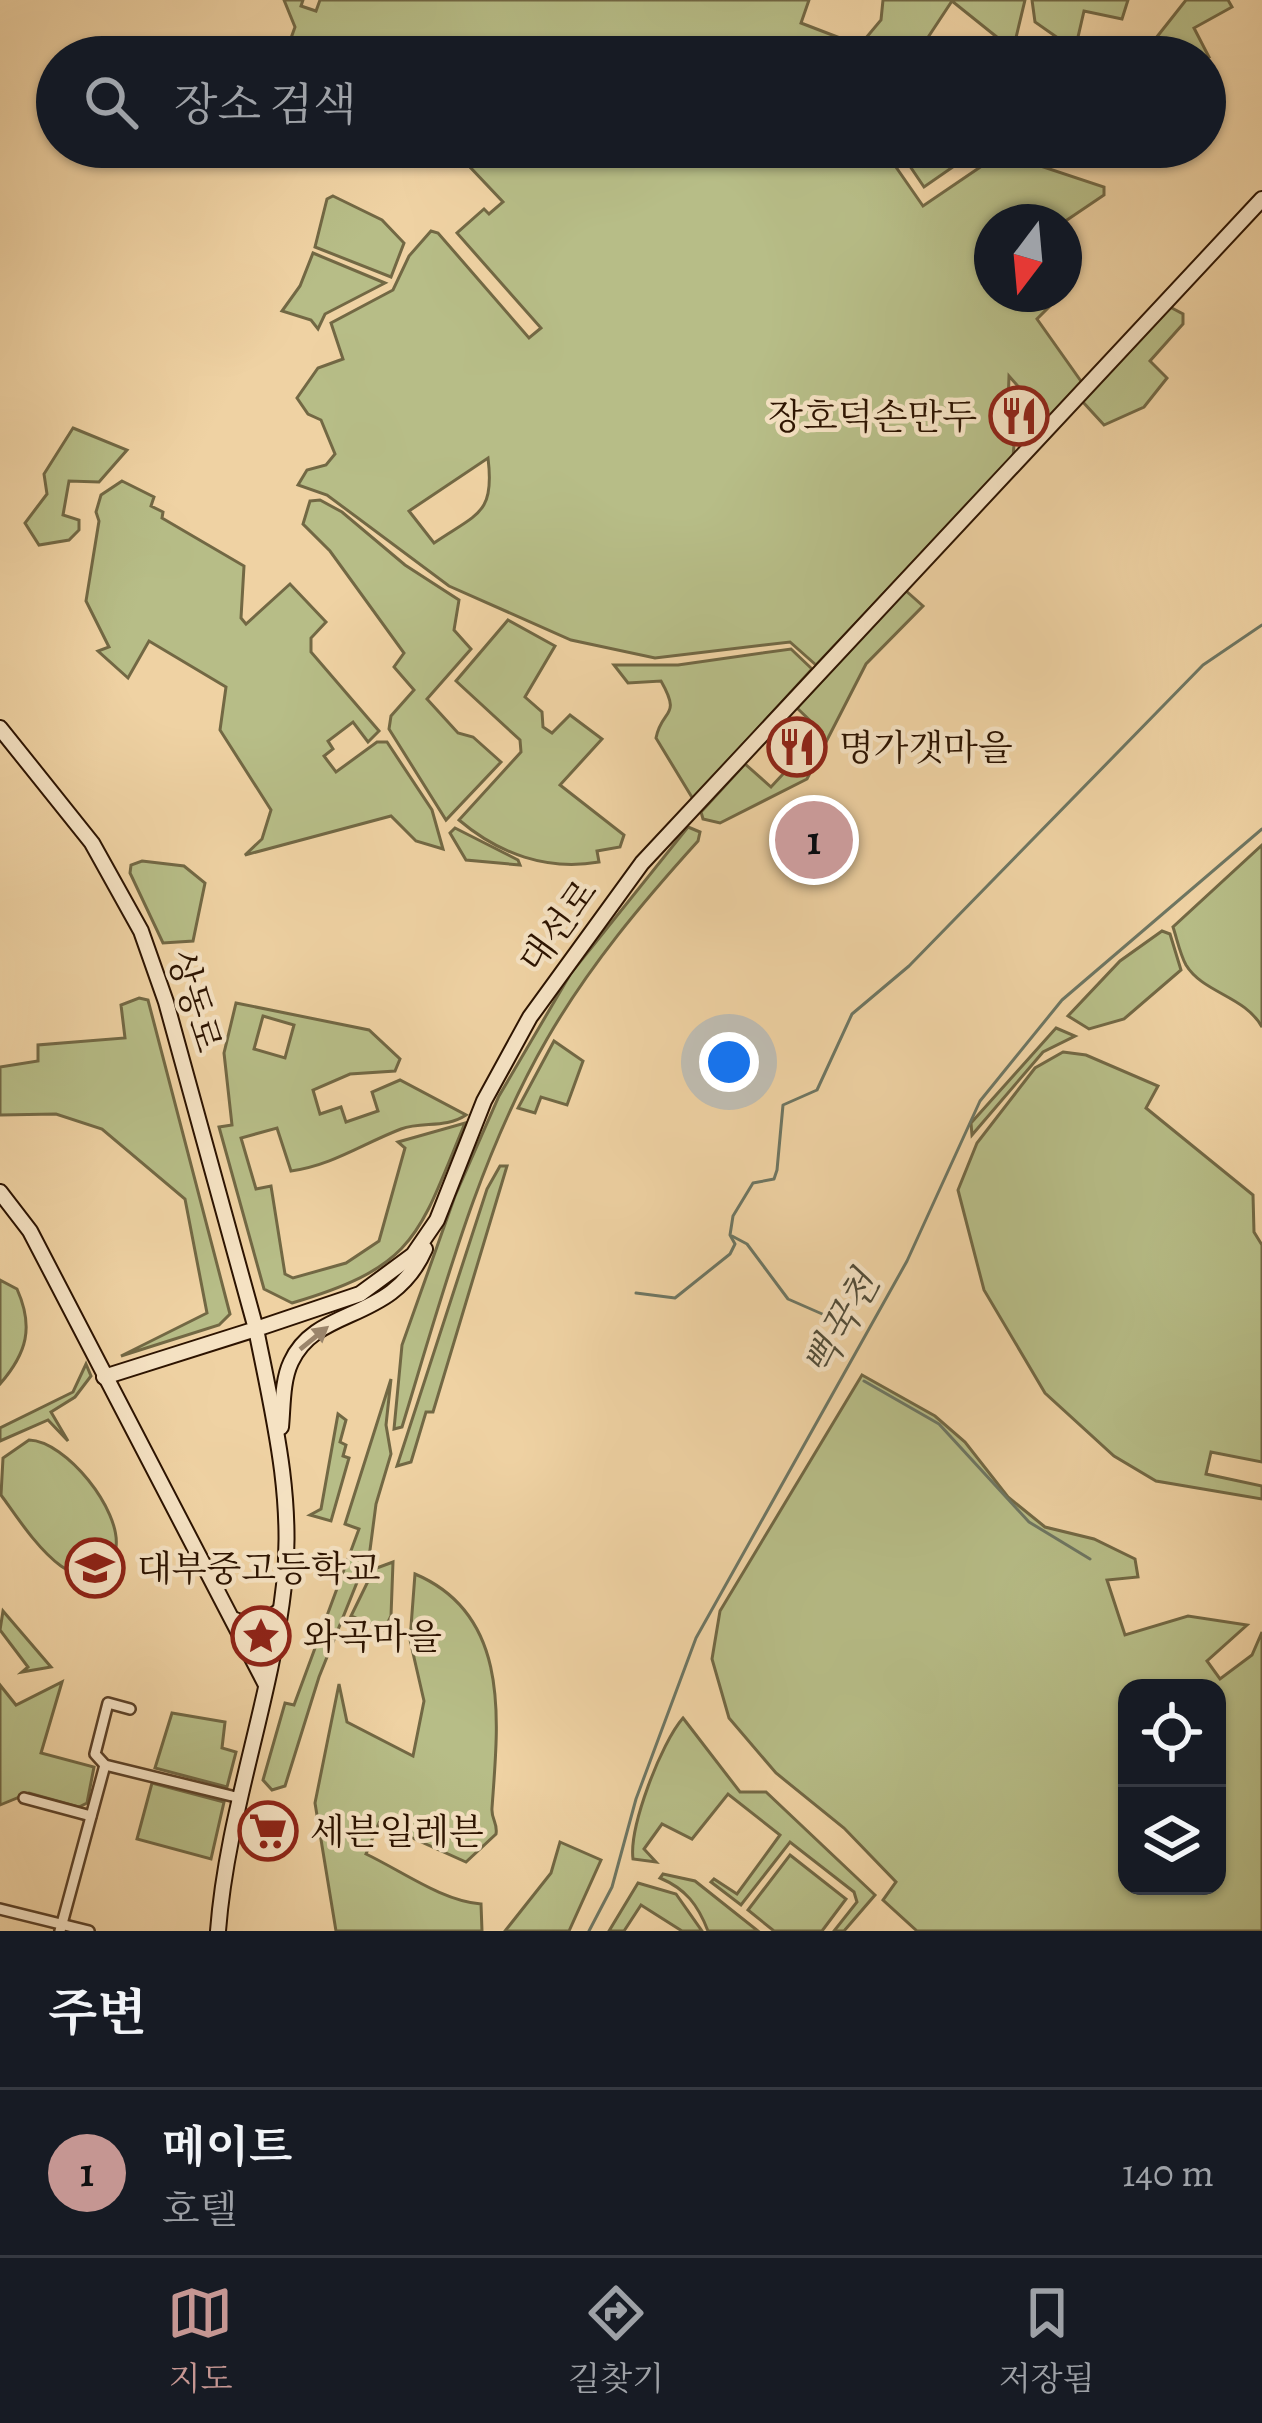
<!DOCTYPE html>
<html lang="ko">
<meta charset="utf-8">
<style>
:root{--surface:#171b24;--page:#20242c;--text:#f1f3f6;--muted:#9ea1a6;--line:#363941;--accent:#c59692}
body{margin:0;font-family:Alegreya,"Noto Serif KR",serif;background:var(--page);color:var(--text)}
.controls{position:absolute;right:36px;bottom:36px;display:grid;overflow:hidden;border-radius:24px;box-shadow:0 3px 9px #0004}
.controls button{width:108px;height:108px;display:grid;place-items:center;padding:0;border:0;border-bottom:3px solid var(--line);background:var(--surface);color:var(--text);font:60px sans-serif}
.compass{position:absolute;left:974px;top:204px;width:108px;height:108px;border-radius:50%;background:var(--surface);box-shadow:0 3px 9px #0004;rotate:196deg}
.you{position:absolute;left:729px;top:1062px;width:42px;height:42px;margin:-30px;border:9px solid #fff;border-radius:50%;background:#1a73e8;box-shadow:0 0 0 18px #1a73e833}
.badge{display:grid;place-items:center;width:78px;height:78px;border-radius:50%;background:var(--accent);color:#111;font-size:39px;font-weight:700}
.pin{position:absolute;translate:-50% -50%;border:6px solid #fff;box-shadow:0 3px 12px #0006}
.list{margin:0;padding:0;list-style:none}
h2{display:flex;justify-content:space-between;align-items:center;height:156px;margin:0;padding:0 48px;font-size:51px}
h2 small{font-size:39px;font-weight:400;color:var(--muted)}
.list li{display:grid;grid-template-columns:78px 1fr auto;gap:36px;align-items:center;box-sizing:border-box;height:168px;padding:0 48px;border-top:3px solid var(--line)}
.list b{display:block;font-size:45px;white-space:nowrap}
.list p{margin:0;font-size:39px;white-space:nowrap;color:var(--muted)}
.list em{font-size:39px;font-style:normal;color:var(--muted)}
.icon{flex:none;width:66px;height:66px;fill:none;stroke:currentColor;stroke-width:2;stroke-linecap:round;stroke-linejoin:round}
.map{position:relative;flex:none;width:1262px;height:1931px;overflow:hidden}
.search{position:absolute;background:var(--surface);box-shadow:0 3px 9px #0004;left:36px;right:36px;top:36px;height:132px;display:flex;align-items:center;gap:30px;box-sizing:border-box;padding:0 42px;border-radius:66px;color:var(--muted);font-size:45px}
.sheet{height:324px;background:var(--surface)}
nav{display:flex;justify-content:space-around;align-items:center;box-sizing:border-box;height:168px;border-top:3px solid var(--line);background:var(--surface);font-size:33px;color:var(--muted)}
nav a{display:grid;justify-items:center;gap:6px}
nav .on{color:var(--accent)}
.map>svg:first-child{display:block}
.green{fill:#b7bd87;stroke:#726844;stroke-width:3;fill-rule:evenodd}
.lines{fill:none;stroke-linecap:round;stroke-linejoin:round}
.stream{stroke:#6e7662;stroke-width:3}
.street-casing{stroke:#5d4329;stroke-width:14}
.secondary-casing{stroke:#2c1300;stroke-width:18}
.street{stroke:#f5e2c3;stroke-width:9}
.secondary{stroke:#f5e2c3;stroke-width:14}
.oneway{fill:#9b856b}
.labels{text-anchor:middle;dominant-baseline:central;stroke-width:9;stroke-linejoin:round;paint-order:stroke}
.poi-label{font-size:36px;fill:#2c1300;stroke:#f5e2c3;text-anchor:start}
.street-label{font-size:36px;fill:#2c1300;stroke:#f5e2c3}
.water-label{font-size:39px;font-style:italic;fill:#524d39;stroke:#f5e2c3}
</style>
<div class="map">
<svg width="1262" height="1931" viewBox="0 0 1262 1931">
<rect width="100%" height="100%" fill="#efd2a3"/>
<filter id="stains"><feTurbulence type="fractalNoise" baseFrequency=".00167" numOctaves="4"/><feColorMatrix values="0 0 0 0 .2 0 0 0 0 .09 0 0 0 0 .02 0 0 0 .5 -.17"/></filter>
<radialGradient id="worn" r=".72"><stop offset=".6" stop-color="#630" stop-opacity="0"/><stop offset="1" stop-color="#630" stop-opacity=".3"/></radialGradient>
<g class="green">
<path d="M 284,0 L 303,0 L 301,6 L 316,11 L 320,0 L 809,0 L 801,23 L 848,41 L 837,57 L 290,57 L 286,52 L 295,27 Z"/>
<path d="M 883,0 L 1025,0 L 1013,50 L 952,1 L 915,57 L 850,57 L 881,20 Z"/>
<path d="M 1032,0 L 1128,0 L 1122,19 L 1084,11 L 1075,50 L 1035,22 Z"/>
<path d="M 1186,0 L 1228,0 L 1232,7 L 1194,28 L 1209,57 L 1205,59 L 1173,57 L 1156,38 Z"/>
<path d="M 451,147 L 882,147 L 923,206 L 1001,153 L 1104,187 L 1104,195 L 1064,222 L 992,222 L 992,294 L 1062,294 L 1037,319 L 1083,384 L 1048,420 L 1009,376 L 1008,405 L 1017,415 L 1007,425 L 1015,434 L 1013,457 L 816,665 L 790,642 L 655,658 L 571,640 L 449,586 L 327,495 L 298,485 L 307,470 L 326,465 L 335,454 L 321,420 L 308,414 L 297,398 L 318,368 L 343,359 L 331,323 L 393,290 L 409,256 L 431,231 L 438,233 L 529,338 L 541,328 L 457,233 L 484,209 L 489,214 L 503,202 ZM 488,458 C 495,514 478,513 434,543 L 409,511 Z"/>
<path d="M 897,147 L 947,147 L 960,162 L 924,187 Z"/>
<path d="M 333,196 L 382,220 L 404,243 L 391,277 L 315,247 L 327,199 Z"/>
<path d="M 313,253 L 385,283 L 325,314 L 318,329 L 311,320 L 282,311 L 300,286 Z"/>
<path d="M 1170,307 L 1183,314 L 1183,324 L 1150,361 L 1167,378 L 1144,407 L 1104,425 L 1082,401 Z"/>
<path d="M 73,428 L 127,450 L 99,482 L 69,481 L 63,515 L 79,520 L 79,530 L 69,540 L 39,545 L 25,523 L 47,494 L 44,474 Z"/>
<path d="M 122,481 L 154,497 L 151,506 L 163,512 L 162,518 L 244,566 L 241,618 L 246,624 L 290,584 L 326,622 L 311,638 L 311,652 L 379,731 L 368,742 L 353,722 L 328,741 L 333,749 L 324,756 L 336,772 L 377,742 L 387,742 L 432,810 L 443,849 L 416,841 L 391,816 L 245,855 L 262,839 L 271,810 L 220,730 L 226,687 L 149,641 L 128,678 L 98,651 L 109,647 L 86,601 L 99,521 L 96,512 L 101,495 Z"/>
<path d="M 310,501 L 320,500 L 342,512 L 405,565 L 459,600 L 454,630 L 471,649 L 427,699 L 458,733 L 473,737 L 501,762 L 446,820 L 389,729 L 391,716 L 414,690 L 394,667 L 404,653 L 330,551 L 303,524 Z"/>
<path d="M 905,590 L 923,606 L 866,664 L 807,779 L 720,823 L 703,819 L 701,812 L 745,764 L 771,787 L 822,732 L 797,708 Z"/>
<path d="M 508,620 L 555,646 L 525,697 L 542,712 L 543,727 L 552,733 L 570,715 L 602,739 L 560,785 L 624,835 L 620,847 L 597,851 L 599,862 C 547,871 499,854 459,820 L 521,752 L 520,740 L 456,681 Z"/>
<path d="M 791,649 L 812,669 L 693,799 L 656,738 C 662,708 682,718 661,681 L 628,683 L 614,665 L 678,665 Z"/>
<path d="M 688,827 L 700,832 L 698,841 C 642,903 589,966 547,1039 C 478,1158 442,1296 402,1427 L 394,1429 L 402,1345 L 455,1196 L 499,1096 L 571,973 Z"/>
<path d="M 455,828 L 518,860 L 520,865 L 466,860 L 450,833 Z"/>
<path d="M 1262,845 L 1262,1027 C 1245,996 1203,993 1186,965 C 1180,954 1177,939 1173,927 Z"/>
<path d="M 142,861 L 184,866 L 205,883 L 193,941 L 163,943 L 130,873 L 131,865 Z"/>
<path d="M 1162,931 L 1170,934 L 1181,970 L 1124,1019 L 1089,1029 L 1068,1016 L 1120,961 Z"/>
<path d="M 139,998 L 148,1000 L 230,1314 L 219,1325 L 121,1356 L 207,1313 L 185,1199 L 102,1129 L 56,1114 L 0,1115 L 0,1067 L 38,1061 L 38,1045 L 125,1038 L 121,1005 Z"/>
<path d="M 236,1003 L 369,1030 L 400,1059 L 395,1071 L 350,1074 L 313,1090 L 320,1114 L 341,1107 L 346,1122 L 378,1111 L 372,1092 L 400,1080 L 466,1115 C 445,1129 423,1121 401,1129 C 362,1144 333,1165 291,1171 L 277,1128 L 241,1138 L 256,1189 L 271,1186 L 285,1274 L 293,1278 L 346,1263 L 379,1241 L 405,1148 L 398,1142 L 465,1123 C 418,1236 417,1266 292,1303 L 264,1289 L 219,1127 L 232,1125 L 224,1053 ZM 263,1016 L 294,1025 L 285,1058 L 254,1049 Z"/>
<path d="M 1056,1028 L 1075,1036 L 1043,1052 L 972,1135 L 971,1123 Z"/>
<path d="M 554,1041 L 583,1061 L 567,1105 L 541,1097 L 535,1113 L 518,1108 Z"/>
<path d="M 1063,1052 L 1086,1055 L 1158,1086 L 1146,1108 L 1253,1195 L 1254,1232 L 1262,1245 L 1262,1462 L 1211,1452 L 1206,1474 L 1262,1486 L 1262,1499 L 1156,1481 L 1114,1456 L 1045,1393 L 984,1290 L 958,1190 L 977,1143 L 1035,1068 Z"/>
<path d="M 500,1166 L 507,1166 L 433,1412 L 426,1412 L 411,1462 L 397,1466 L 487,1189 Z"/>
<path d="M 0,1280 L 17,1289 C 34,1327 27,1353 0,1384 Z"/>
<path d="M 86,1364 L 91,1376 L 75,1397 L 51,1412 L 68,1441 L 48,1420 L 0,1441 L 0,1428 L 73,1392 Z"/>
<path d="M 862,1375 L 935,1416 L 965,1442 L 1008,1497 L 1045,1527 L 1094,1539 L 1135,1559 L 1138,1577 L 1107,1580 L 1125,1635 L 1188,1616 L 1247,1625 L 1207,1661 L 1220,1679 L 1252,1655 L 1262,1632 L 1262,1931 L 917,1931 L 883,1900 L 896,1882 L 844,1828 L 776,1773 L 729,1718 L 712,1659 L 720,1611 ZM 1217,1688 L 1217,1886 L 1127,1886 L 1127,1688 Z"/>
<path d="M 391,1379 L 386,1425 L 391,1454 L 376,1504 L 370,1550 L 319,1677 L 285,1786 L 272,1790 L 263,1780 L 285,1703 L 294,1705 L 359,1529 L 345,1524 Z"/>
<path d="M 338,1414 L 346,1420 L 340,1442 L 346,1445 L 343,1456 L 349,1458 L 331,1521 L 310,1515 L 321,1509 Z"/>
<path d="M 29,1440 C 66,1441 121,1510 116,1547 C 82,1622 24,1526 1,1495 L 3,1458 Z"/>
<path d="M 393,1562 L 391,1616 L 384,1630 L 351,1616 L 374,1569 Z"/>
<path d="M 415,1574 C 512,1615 498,1722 492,1808 C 491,1819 498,1823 496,1834 L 466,1862 L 379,1823 L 366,1854 C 402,1871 442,1901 481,1904 L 482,1931 L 336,1931 L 315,1803 L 339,1684 L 347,1722 L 413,1756 L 424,1701 L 410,1640 Z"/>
<path d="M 3,1611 L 51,1667 L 22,1672 L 28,1667 L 0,1630 Z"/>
<path d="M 62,1682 L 41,1753 L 94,1767 L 87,1803 L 79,1807 L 29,1793 L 0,1805 L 0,1685 L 16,1705 Z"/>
<path d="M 172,1713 L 225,1722 L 222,1748 L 236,1752 L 227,1787 L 155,1768 Z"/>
<path d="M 683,1718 L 740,1792 L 766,1792 L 875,1895 L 844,1931 L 834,1931 L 857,1902 L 854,1892 L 790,1842 L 741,1905 L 711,1882 L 714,1879 L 737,1894 L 780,1835 L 728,1794 L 692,1839 L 662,1824 L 644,1849 L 656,1862 L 633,1859 C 629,1827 661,1743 683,1718 Z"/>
<path d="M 152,1783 L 224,1802 L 211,1859 L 137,1839 Z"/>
<path d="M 560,1842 L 601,1860 L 569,1931 L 505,1931 L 551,1873 Z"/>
<path d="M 790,1855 L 846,1899 L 822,1931 L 774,1931 L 748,1910 Z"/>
<path d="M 663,1874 L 695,1881 L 758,1931 L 708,1931 C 698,1905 686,1889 660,1878 Z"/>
<path d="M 638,1883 L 676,1894 L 702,1931 L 682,1931 L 641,1905 L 624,1931 L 609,1931 Z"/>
</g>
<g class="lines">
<g class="stream">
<path d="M 732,1236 L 747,1244 L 788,1299 L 845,1324"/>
<path d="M 636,1293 L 675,1298 L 730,1254 L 735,1244 L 730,1235 L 733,1216 L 753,1183 L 774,1179 L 777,1170 L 783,1105 L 817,1090 L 852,1014 L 909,966 L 1203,665 L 1262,625"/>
<path d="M 864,1381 L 939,1424 L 1029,1522 L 1090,1559"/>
<path d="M 589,1931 L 612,1887 L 636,1799 L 696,1638 L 907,1261 L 980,1101 L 1062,1000 L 1262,829"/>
</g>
<defs>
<g id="street">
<path d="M 130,1709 L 108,1703 L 95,1754 L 105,1765 L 240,1798"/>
<path d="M 24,1798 L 91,1816"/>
<path d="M 0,1909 L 89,1931"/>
<path d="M 60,1931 L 105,1765"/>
</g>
<g id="secondary">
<path d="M 0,728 L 92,843 L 141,931 L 166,1002 L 256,1329 L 104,1377"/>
<path d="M 0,1192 L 30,1231 L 265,1683"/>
<path d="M 281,1427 C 283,1407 282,1381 291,1362 C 317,1305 392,1324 425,1249"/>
<path d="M 235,1620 L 256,1627 L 278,1612"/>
<path d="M 218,1931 C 227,1813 271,1702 284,1585 C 294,1498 273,1414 256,1329 L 360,1294 L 413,1255 L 437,1220 L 484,1101 L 530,1017 L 642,863 L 1262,199"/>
</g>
</defs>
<use href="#street" class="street-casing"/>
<use href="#secondary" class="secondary-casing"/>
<use href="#street" class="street"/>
<use href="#secondary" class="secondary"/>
</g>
<defs><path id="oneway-solid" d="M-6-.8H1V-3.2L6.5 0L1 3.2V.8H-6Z" transform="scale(3)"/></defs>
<use class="oneway" href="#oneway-solid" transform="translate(314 1338) rotate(-39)"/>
<defs>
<symbol id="restaurant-ring" viewBox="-11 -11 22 22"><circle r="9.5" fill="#f5e2c3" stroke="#8f2418" stroke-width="1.5"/><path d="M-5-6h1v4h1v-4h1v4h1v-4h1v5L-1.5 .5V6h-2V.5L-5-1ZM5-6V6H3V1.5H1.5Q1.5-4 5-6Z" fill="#8f2418"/></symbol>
<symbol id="school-ring" viewBox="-11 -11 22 22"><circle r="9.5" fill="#f5e2c3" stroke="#8f2418" stroke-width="1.5"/><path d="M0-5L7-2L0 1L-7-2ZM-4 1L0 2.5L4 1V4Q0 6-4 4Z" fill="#8f2418"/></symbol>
<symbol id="sight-ring" viewBox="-11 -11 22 22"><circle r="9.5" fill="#f5e2c3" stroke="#8f2418" stroke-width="1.5"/><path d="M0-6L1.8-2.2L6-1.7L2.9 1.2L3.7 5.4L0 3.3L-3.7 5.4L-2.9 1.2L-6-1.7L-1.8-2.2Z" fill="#8f2418"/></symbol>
<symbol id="supermarket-ring" viewBox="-11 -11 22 22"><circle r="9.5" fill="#f5e2c3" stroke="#8f2418" stroke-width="1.5"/><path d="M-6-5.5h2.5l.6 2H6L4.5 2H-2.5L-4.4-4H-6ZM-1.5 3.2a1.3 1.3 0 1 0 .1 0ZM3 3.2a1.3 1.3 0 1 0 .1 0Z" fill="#8f2418"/></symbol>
</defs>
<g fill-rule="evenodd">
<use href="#restaurant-ring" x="986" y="383" width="66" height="66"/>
<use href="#restaurant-ring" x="764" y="714" width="66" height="66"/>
<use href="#school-ring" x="62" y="1535" width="66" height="66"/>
<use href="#sight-ring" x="228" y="1603" width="66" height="66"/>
<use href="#supermarket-ring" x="235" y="1798" width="66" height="66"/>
</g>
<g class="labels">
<g class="poi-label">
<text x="977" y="416" text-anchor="end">장호덕손만두</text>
<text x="839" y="747">명가갯마을</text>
<text x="137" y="1568">대부중고등학교</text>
<text x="303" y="1636">와곡마을</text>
<text x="310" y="1831">세븐일레븐</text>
</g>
<g class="street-label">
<text transform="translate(558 926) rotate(-54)">대선로</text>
<text transform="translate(195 1001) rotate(73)">상동로</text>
</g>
<g class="water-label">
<text transform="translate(841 1324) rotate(-61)">뻑꾹천</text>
</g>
</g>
<rect width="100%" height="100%" filter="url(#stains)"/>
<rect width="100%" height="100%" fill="url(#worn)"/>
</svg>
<div class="controls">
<button><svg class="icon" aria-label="locate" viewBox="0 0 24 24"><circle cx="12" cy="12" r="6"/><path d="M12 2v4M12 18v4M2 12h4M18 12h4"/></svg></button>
<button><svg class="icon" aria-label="layers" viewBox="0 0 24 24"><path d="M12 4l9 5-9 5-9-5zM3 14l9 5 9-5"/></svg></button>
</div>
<svg class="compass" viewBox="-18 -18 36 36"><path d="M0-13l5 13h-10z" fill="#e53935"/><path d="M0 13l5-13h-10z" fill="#9ea1a6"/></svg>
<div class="you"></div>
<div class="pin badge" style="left:814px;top:840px">1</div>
<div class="search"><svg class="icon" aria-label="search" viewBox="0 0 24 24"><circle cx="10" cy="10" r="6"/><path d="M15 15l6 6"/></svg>장소 검색</div>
</div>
<section class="sheet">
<h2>주변<small></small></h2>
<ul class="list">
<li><span class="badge">1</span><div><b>메이트</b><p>호텔</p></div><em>140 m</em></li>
</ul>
</section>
<nav>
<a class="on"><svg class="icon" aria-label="map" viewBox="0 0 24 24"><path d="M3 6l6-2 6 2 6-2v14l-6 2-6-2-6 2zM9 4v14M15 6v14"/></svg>지도</a>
<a><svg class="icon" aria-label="directions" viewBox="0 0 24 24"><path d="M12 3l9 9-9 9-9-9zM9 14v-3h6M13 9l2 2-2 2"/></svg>길찾기</a>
<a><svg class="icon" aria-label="saved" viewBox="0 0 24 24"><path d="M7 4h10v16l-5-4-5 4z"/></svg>저장됨</a>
</nav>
